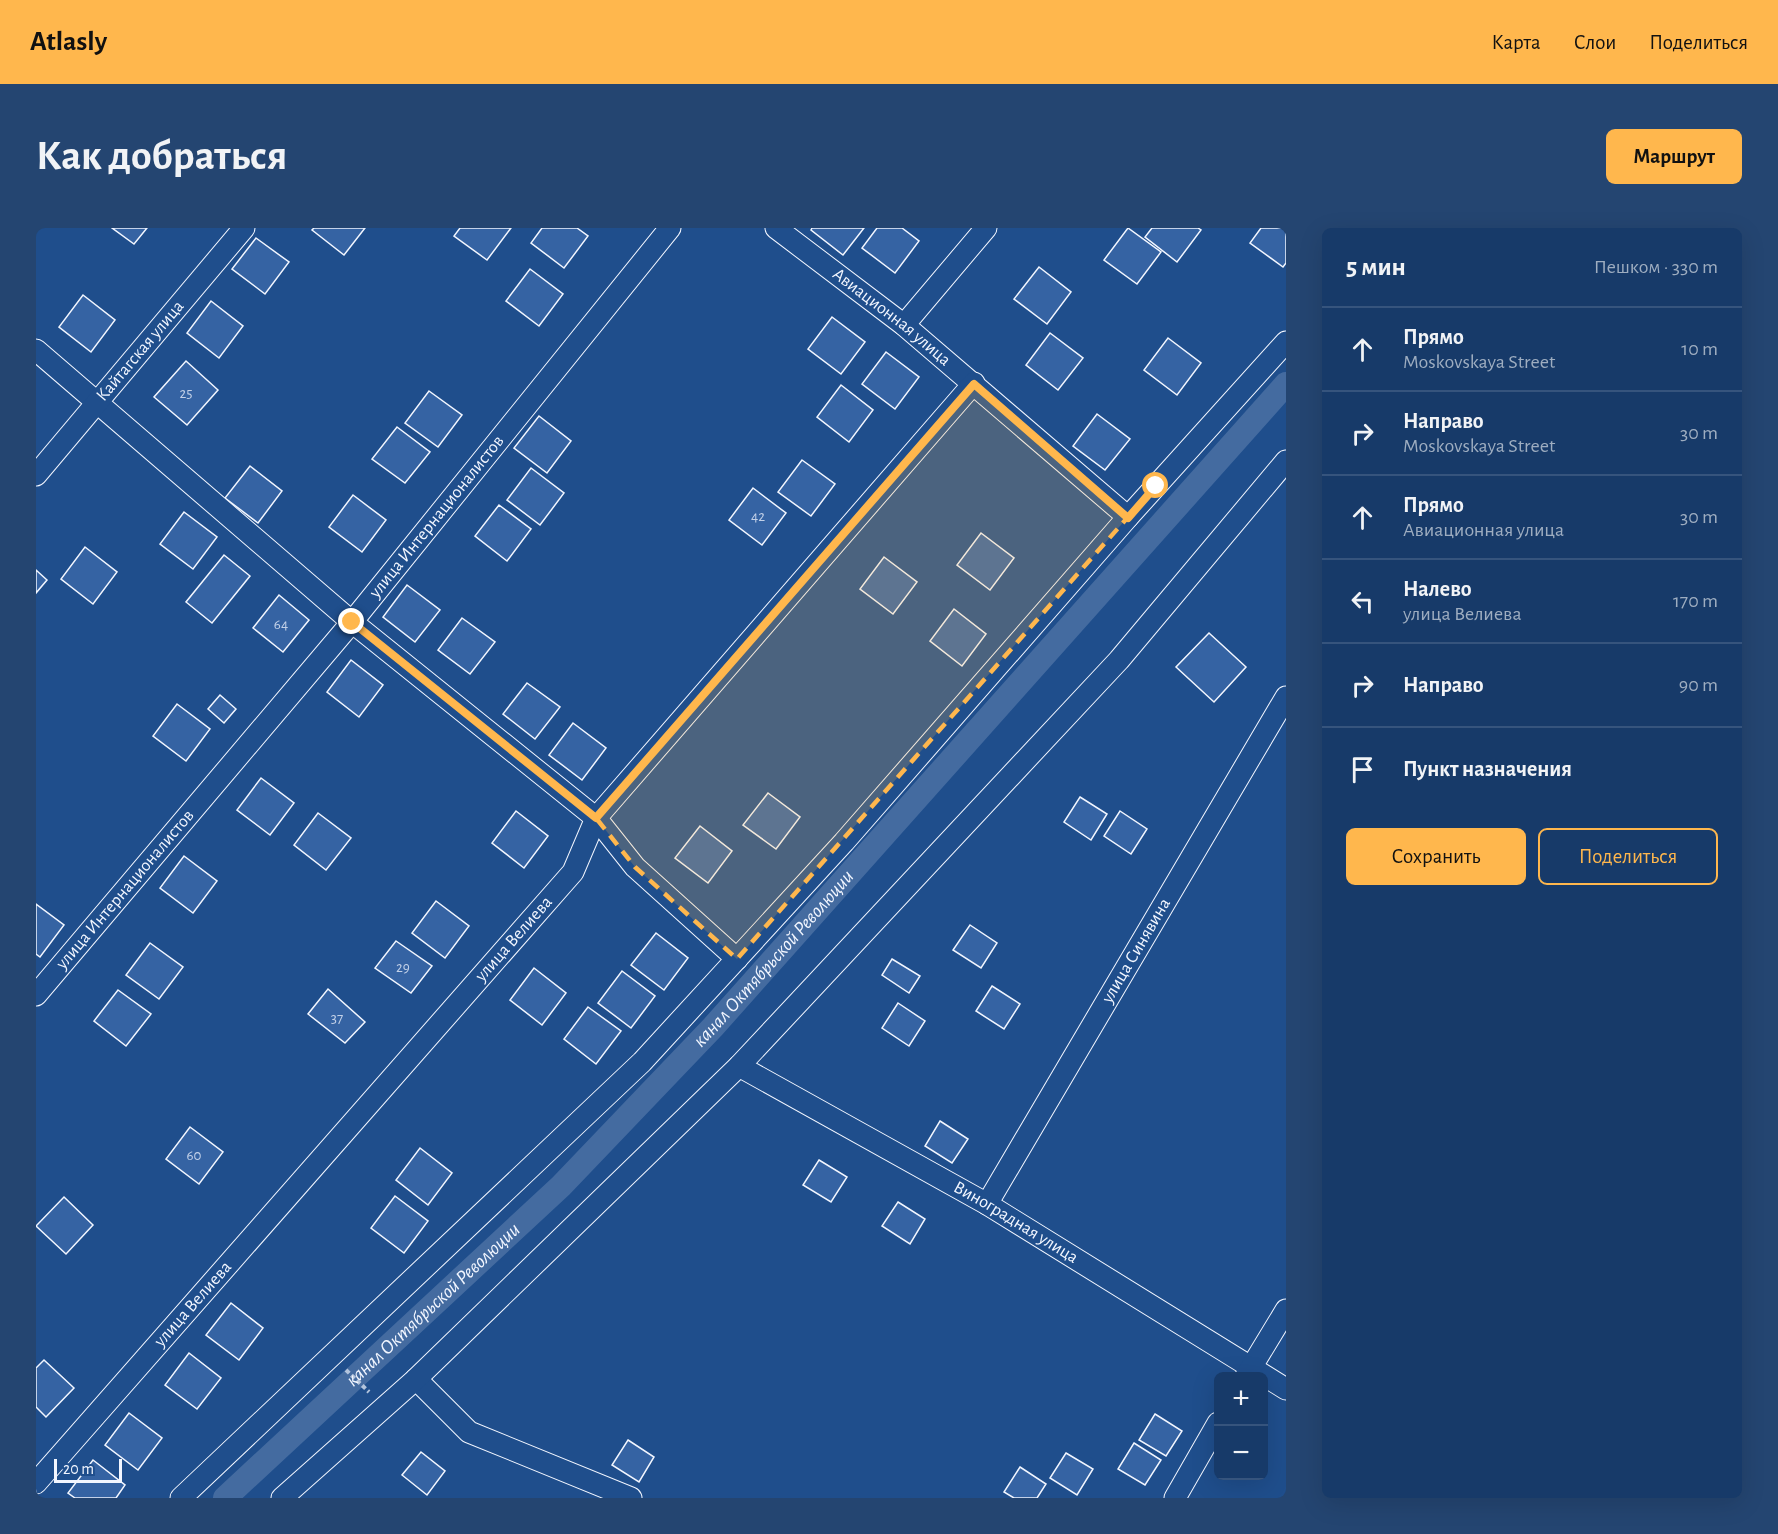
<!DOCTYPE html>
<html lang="ru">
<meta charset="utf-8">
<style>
:root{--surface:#173a69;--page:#244571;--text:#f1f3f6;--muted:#9eadc0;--line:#36547d;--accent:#ffb74d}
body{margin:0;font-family:"Alegreya Sans",sans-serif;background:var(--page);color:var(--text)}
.controls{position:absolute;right:18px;bottom:18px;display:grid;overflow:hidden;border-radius:9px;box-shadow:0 6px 24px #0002}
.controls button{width:54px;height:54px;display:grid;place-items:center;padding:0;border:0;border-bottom:2px solid var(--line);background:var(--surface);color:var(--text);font:30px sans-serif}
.scale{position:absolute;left:18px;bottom:15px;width:68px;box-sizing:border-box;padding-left:6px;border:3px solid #f2f6ff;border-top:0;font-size:16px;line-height:21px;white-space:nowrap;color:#f2f6ff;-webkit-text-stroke:4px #1f4e8c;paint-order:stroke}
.stop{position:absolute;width:18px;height:18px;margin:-14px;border:4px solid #ffb74d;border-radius:50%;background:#fff}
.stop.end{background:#ffb74d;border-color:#fff;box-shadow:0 2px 6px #0008}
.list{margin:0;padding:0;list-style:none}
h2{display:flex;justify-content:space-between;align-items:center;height:78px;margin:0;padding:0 24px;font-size:26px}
h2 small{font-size:20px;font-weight:400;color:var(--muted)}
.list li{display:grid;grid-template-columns:39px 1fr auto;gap:18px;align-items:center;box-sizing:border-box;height:84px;padding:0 24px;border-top:2px solid var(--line)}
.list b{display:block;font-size:22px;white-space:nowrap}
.list p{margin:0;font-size:20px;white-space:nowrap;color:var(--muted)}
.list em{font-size:20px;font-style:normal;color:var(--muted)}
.actions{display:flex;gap:12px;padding:18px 24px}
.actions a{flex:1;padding:14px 0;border:2px solid var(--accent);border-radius:9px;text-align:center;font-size:21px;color:var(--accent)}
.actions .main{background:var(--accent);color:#111}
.icon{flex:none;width:33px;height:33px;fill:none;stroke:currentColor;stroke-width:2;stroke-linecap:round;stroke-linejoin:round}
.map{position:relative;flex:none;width:1250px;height:1270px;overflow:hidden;border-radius:9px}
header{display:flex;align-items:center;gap:36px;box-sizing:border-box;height:84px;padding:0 30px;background:var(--accent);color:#111}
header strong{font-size:28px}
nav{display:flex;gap:33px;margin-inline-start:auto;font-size:21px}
.intro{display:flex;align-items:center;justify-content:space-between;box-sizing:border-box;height:144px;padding:0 36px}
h1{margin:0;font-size:42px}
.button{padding:15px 27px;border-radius:9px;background:var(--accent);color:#111;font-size:21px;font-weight:700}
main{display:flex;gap:36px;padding:0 36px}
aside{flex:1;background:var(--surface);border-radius:9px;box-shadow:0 6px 24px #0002}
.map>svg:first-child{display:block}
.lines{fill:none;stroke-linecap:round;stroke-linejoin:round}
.canal{stroke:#446ba0;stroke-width:24}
.building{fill:#3563a3;stroke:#f2f6ff;stroke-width:1.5}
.street-casing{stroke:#f2f6ff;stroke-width:23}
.path{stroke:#b3c4dc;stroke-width:4;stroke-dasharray:4.5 3;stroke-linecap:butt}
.street{stroke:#1f4e8c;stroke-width:21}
.route{stroke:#ffb74d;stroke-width:8}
.marked{fill:#ffb74d;fill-opacity:0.2;stroke:#ffb74d;stroke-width:4.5;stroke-dasharray:12 8;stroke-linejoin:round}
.labels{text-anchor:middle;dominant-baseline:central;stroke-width:4.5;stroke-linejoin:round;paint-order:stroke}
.number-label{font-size:15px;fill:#c3d1e8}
.street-label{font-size:18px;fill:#f2f6ff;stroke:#1f4e8c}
.water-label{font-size:20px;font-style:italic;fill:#f2f6ff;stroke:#1f4e8c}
</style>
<header>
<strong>Atlasly</strong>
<nav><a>Карта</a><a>Слои</a><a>Поделиться</a></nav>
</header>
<div class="intro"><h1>Как добраться</h1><a class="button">Маршрут</a></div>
<main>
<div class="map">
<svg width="1250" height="1270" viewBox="0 0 1250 1270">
<rect width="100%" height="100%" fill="#1f4e8c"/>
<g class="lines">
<path class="canal" id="s1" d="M 189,1270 L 525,958 L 677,799 L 1250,156"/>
</g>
<g class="building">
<path d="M 76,0 L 111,0 L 98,16 Z"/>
<path d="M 278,0 L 329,0 L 308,27 L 276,2 Z"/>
<path d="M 424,0 L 475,0 L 451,32 L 418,8 Z"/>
<path d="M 506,0 L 541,0 L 552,8 L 528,40 L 495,15 Z"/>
<path d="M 776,0 L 828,0 L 807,27 L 775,2 Z"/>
<path d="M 841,0 L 866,0 L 883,13 L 859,45 L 826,20 Z"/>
<path d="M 1092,0 L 1125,24 L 1101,56 L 1068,32 Z"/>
<path d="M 1116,0 L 1162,0 L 1165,2 L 1141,34 L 1109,9 Z"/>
<path d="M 1225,0 L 1250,0 L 1250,35 L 1247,39 L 1214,15 Z"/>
<path d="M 220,10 L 253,34 L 229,66 L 196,41 Z"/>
<path d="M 1003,39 L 1035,64 L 1011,96 L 978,71 Z"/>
<path d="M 494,41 L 527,66 L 503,98 L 470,73 Z"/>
<path d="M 47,67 L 79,92 L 55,124 L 23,99 Z"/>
<path d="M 175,73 L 207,98 L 183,130 L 151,105 Z"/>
<path d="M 796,89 L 829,114 L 805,146 L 772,121 Z"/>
<path d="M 1014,105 L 1047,130 L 1022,162 L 990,137 Z"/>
<path d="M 1132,110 L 1165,135 L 1141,167 L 1108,142 Z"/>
<path d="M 850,124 L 883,149 L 859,181 L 826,156 Z"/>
<path d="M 150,133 L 182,162 L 151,197 L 118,169 Z"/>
<path d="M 805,157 L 837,182 L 813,214 L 781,189 Z"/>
<path d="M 393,163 L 426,187 L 402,219 L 369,195 Z"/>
<path d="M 1061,186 L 1094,211 L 1069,242 L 1037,218 Z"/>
<path d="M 503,188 L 535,213 L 511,245 L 478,220 Z"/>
<path d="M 361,199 L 394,224 L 369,255 L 336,231 Z"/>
<path d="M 766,232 L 799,256 L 775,288 L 742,264 Z"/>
<path d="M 214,238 L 246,263 L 222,295 L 189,270 Z"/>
<path d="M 495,240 L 528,265 L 504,297 L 471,272 Z"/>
<path d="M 717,260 L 750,285 L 726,317 L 693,292 Z"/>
<path d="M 317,267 L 350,292 L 326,324 L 293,299 Z"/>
<path d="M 463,277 L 495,301 L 471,333 L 439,308 Z"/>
<path d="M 148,284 L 181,309 L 157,341 L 124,316 Z"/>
<path d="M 945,305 L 978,330 L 954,362 L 921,337 Z"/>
<path d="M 49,319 L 81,344 L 57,376 L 25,351 Z"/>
<path d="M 188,327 L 214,348 L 176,395 L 150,374 Z"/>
<path d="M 848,329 L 881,354 L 857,386 L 824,361 Z"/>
<path d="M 0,342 L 11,352 L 0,365 Z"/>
<path d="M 371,357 L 404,382 L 379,414 L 347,389 Z"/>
<path d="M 243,367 L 273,392 L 247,424 L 217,400 Z"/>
<path d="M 918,381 L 950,406 L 926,438 L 894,413 Z"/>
<path d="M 426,390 L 459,414 L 434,446 L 402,422 Z"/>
<path d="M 1173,405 L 1210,439 L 1178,474 L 1140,439 Z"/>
<path d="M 315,432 L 347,457 L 323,489 L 291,464 Z"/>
<path d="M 491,455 L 524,479 L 499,511 L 467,486 Z"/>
<path d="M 184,467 L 200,481 L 188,495 L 172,481 Z"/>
<path d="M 141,476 L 174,501 L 150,533 L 117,508 Z"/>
<path d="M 537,495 L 570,520 L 546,552 L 513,527 Z"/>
<path d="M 225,550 L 258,575 L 234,607 L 201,582 Z"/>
<path d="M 732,565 L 764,589 L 740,621 L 707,597 Z"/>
<path d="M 1044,569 L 1071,586 L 1055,612 L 1028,594 Z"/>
<path d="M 480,583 L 512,608 L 488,640 L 456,615 Z"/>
<path d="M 1084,583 L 1111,601 L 1095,626 L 1068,608 Z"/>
<path d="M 282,585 L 315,610 L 290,642 L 258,617 Z"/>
<path d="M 664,598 L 696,623 L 672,655 L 639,630 Z"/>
<path d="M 148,628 L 181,653 L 157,685 L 124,660 Z"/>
<path d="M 400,673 L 433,698 L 409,730 L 376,705 Z"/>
<path d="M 0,676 L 28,697 L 4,729 L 0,726 Z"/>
<path d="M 934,697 L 961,715 L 945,740 L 917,722 Z"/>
<path d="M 620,705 L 652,730 L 628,762 L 595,737 Z"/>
<path d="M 360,713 L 396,738 L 375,765 L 339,740 Z"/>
<path d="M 114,715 L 147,739 L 123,771 L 90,747 Z"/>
<path d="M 856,731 L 884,748 L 873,765 L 846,747 Z"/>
<path d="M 498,740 L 530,765 L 506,797 L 474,772 Z"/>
<path d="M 586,743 L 619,768 L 595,800 L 562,775 Z"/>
<path d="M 956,758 L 984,776 L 968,801 L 940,783 Z"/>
<path d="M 292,761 L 329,794 L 309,815 L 272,786 Z"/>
<path d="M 82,762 L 115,786 L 90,818 L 58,793 Z"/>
<path d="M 862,775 L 889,793 L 873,818 L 846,800 Z"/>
<path d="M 552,779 L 585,803 L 560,836 L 528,811 Z"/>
<path d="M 904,893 L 932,911 L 916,935 L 889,918 Z"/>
<path d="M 154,899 L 187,924 L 163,956 L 130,931 Z"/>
<path d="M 384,920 L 416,945 L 392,977 L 360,952 Z"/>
<path d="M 783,932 L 811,949 L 795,974 L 767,957 Z"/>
<path d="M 359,968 L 392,993 L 368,1025 L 335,1000 Z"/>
<path d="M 28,969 L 57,997 L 30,1026 L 0,998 Z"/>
<path d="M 862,974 L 889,991 L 874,1016 L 846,998 Z"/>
<path d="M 195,1075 L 227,1100 L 203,1132 L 170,1107 Z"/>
<path d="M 153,1125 L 185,1150 L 161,1181 L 129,1157 Z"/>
<path d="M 8,1132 L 38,1160 L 10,1189 L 0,1179 L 0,1140 Z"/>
<path d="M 93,1185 L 126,1210 L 102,1242 L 69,1217 Z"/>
<path d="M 1119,1186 L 1146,1203 L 1130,1228 L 1103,1212 Z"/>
<path d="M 592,1212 L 618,1229 L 603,1254 L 576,1237 Z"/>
<path d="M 1098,1215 L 1125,1232 L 1109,1257 L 1082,1241 Z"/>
<path d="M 385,1224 L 409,1243 L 391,1267 L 366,1247 Z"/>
<path d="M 1030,1225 L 1057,1241 L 1041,1267 L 1014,1250 Z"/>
<path d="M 57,1232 L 89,1257 L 80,1270 L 39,1270 L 32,1265 Z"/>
<path d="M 984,1239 L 1010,1256 L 1001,1270 L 978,1270 L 968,1264 Z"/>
</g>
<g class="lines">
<defs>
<g id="street">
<path id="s2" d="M 740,0 L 868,97 L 1092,289 L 1250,114"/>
<path d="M 868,97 L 950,0"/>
<path d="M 0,122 L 316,394 L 560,590 L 599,639 L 701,731"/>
<path id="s3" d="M 0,247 L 208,0"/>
<path id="s4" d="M 0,767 L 316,394 L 634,0"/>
<path id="s5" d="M 703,838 L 951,976 L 1250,1161"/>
<path id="s6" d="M 951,976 L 1250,469"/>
<path d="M 1210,1148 L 1250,1082"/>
<path d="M 380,1151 L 433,1204 L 595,1270"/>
<path id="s7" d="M 0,1255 L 537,644 L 560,590 L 938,155"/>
<path d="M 145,1270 L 606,834 L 808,614 L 1092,289"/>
<path d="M 246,1270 L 380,1151 L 703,838 L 1083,432 L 1250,233"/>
<path d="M 1139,1270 L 1182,1195"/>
</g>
</defs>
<use href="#street" class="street-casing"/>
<path class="path" d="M 310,1142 L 333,1164"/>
<use href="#street" class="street"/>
</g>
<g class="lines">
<path class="route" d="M 316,394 L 560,590 L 938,156 L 1092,290 L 1120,258"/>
</g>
<path class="marked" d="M 938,155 L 1092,289 L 701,731 L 599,639 L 560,590 Z"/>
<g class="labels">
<g class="number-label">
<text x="150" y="165">25</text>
<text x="722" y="288">42</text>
<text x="245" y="396">64</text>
<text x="367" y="739">29</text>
<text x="301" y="790">37</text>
<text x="158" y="927">60</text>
</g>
<g class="street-label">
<text stroke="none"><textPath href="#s2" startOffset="146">Авиационная улица</textPath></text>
<text stroke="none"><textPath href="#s3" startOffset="162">Кайтагская улица</textPath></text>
<text stroke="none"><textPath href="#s4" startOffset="624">улица Интернационалистов</textPath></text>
<text stroke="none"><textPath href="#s4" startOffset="138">улица Интернационалистов</textPath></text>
<text stroke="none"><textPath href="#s7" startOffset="724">улица Велиева</textPath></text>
<text stroke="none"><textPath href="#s6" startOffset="294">улица Синявина</textPath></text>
<text stroke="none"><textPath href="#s5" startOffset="318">Виноградная улица</textPath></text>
<text stroke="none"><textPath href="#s7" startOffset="238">улица Велиева</textPath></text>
</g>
<g class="water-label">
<text stroke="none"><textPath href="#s1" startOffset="770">канал Октябрьской Революции</textPath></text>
<text stroke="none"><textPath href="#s1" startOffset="284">канал Октябрьской Революции</textPath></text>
</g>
</g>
</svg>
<div class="controls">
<button>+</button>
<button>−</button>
</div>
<div class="scale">20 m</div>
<div class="stop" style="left:1120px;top:258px"></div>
<div class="stop end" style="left:316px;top:394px"></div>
</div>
<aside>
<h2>5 мин<small>Пешком · 330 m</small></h2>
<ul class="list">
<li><svg class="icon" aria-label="ahead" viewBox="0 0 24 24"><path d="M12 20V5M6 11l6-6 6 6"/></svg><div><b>Прямо</b><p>Moskovskaya Street</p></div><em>10 m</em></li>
<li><svg class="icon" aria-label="right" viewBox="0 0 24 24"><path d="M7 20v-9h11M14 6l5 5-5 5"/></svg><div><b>Направо</b><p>Moskovskaya Street</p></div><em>30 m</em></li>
<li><svg class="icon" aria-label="ahead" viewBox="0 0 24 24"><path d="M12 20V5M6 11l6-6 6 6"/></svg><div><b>Прямо</b><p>Авиационная улица</p></div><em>30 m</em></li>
<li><svg class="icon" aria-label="left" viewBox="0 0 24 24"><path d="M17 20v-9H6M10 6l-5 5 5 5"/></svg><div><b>Налево</b><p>улица Велиева</p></div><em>170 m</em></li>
<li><svg class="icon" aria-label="right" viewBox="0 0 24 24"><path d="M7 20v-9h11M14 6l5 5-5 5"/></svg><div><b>Направо</b></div><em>90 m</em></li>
<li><svg class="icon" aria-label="arrive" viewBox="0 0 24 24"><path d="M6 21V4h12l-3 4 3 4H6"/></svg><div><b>Пункт назначения</b></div></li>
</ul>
<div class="actions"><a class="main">Сохранить</a><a>Поделиться</a></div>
</aside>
</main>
